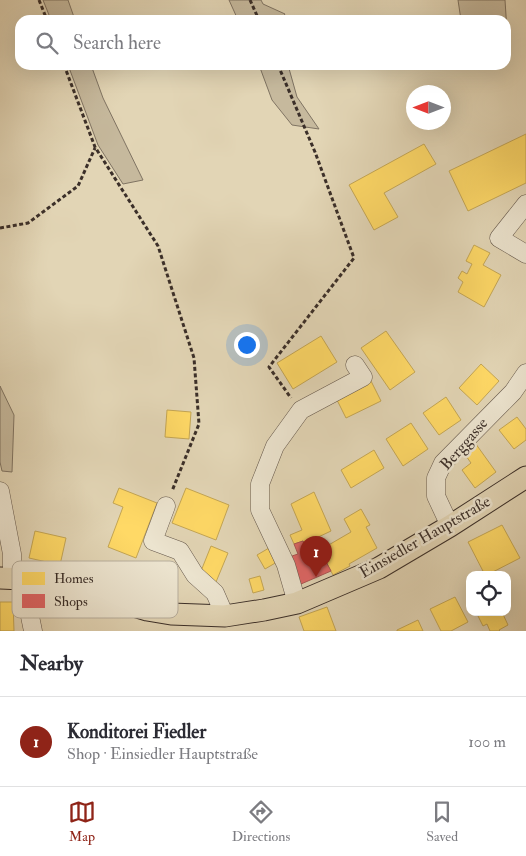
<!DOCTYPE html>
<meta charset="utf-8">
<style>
:root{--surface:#fff;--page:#f2f2f3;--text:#2b2b33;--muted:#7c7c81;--line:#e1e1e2;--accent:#8f2418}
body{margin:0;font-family:"IM FELL Double Pica",serif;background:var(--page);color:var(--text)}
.controls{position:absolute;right:15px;bottom:15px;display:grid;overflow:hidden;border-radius:10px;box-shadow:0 5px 20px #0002}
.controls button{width:45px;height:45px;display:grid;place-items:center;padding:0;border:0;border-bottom:1px solid var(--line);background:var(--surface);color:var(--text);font:25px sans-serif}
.compass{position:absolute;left:406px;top:85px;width:45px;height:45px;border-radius:50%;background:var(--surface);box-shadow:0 5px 20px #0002;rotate:270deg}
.you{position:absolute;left:246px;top:344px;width:18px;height:18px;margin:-12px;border:4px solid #fff;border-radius:50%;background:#1a73e8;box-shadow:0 0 0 8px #1a73e833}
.badge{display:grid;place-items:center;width:32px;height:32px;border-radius:50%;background:var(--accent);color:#fff;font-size:16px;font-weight:700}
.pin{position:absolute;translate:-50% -41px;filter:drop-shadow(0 1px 2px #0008)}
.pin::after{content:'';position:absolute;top:26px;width:18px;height:15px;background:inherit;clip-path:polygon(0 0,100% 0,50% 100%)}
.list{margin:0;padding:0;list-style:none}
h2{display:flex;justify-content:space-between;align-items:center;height:65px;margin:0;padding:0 20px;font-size:21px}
h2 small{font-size:16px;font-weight:400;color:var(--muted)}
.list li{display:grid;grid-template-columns:32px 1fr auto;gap:15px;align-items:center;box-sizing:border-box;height:90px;padding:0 20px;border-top:1px solid var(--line)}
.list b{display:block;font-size:19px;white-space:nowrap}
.list p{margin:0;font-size:16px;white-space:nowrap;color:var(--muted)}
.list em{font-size:16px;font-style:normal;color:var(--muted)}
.icon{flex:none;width:28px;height:28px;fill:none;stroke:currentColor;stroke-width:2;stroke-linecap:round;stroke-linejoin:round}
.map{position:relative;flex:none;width:526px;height:631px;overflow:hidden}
.search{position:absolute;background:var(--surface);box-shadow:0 5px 20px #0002;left:15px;right:15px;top:15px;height:55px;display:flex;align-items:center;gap:12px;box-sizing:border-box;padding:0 18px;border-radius:15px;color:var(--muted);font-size:19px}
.sheet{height:155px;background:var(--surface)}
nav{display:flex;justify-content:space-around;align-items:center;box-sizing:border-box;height:70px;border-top:1px solid var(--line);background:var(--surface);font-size:14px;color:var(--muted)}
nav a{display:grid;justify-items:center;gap:2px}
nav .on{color:var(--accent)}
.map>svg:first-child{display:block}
.green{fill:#c6b99d;stroke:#807463}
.homes{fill:#ffd966;stroke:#c4a654}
.shops{fill:#e06666;stroke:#ae5654}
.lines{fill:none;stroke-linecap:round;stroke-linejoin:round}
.minor-casing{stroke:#65584c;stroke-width:19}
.major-casing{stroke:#3b2f29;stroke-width:23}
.path{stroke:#3b2f29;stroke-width:3;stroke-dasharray:4 2.5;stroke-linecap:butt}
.minor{stroke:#ece4cf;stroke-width:18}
.major{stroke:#e2d5b5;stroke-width:21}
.labels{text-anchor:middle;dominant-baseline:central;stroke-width:5;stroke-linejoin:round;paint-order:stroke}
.street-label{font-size:16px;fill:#3b2f29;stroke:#ece4cf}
.key{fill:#ece4cf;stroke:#b7ae9d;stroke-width:1}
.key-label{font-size:14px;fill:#3b2f29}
</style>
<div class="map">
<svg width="526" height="631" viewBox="0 0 526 631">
<rect width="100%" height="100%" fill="#e2d5b5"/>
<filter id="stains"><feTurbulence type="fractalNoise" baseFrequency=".004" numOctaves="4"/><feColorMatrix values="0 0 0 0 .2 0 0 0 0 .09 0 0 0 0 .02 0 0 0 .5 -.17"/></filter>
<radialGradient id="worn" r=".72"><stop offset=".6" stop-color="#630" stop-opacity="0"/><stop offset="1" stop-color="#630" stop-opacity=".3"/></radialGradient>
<g class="green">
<path d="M 43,0 L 68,0 L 75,20 L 51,20 Z"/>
<path d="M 229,0 L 261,0 L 263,4 L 285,14 L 281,20 L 238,20 Z"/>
<path d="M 458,0 L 505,0 L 507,31 L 506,32 L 506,20 L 461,20 Z"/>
<path d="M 68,65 L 91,65 L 103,98 L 143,180 L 123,184 L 98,145 Z"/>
<path d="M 259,65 L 288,65 L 297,97 L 319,129 L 292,125 L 272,100 Z"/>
<path d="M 0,386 L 14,415 L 12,472 L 2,471 L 0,462 Z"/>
</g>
<g class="homes">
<path d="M 526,134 L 526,183 L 468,211 L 449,171 Z"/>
<path d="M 424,144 L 436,164 L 384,193 L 398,217 L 374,230 L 349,185 Z"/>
<path d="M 474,245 L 490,253 L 483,265 L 501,275 L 484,307 L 458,292 L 463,282 L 458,278 L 462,271 L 467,274 L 472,264 L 466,261 Z"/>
<path d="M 386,331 L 415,372 L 390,390 L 361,348 Z"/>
<path d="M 321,336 L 337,362 L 293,389 L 277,363 Z"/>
<path d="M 481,364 L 499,381 L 477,405 L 459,388 Z"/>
<path d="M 370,379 L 381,401 L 346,418 L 335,396 Z"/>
<path d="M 446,397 L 461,420 L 439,435 L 423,413 Z"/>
<path d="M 167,410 L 191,412 L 189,439 L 165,437 Z"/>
<path d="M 517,417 L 526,429 L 526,440 L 514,449 L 499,430 Z"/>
<path d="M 411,423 L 428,449 L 403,466 L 386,439 Z"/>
<path d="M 473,440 L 496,472 L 475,488 L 462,470 L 471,463 L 461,449 Z"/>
<path d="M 374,450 L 384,468 L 351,488 L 341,470 Z"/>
<path d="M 119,488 L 157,503 L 136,558 L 108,547 L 123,507 L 113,503 Z"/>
<path d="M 186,488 L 229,505 L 216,540 L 172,523 Z"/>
<path d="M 314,492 L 331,531 L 314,539 L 317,545 L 307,549 L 303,541 L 294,544 L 290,535 L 302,530 L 291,504 Z"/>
<path d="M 361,509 L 370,525 L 366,527 L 377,548 L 349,564 L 350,566 L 333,575 L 320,550 L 351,532 L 344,519 Z"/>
<path d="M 502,525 L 520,558 L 487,575 L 485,575 L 468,542 Z"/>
<path d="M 35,531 L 66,538 L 60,565 L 29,558 Z"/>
<path d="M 211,546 L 228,553 L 216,582 L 199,576 Z"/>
<path d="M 269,548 L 277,562 L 265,569 L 257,555 Z"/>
<path d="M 260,576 L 264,590 L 253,593 L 249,579 Z"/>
<path d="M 455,597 L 468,622 L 451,631 L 441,631 L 430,609 Z"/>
<path d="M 0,602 L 13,602 L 14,631 L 0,631 Z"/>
<path d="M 327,607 L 336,631 L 304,631 L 299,617 Z"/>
<path d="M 476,612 L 502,612 L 508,625 L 499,630 L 500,631 L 490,631 L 487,624 L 483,626 Z"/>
<path d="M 418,620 L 423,631 L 397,631 L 397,630 Z"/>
</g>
<path class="shops" d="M 303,541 L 307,549 L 317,545 L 331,571 L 301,584 L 289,557 L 298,554 L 294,544 Z"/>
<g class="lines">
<defs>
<g id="minor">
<path d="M 526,204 L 499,238 L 526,254"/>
<path d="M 0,491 L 12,554 L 12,578"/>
<path d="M 166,506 L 153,541 L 180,551 L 195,575 L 215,593 L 225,616"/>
<path d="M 450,526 L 436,496 L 436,478 L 443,463 L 513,392 L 526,373"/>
<path d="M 23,579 L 25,592 L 33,631"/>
<path d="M 297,603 L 286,565 L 260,510 L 260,484 L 275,446 L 301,410 L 363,377 L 355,365"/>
</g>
<path id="major" d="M 0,578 L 23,579 L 75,588 L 147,610 L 171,614 L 225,616 L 264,610 L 297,603 L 379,568 L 450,526 L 526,477"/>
</defs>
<use href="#minor" class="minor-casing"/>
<use href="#major" class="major-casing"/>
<g class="path">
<path d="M 39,0 L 47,20"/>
<path d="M 250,0 L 259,20"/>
<path d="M 64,65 L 95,147 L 158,246 L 194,358 L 199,424 L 172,491"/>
<path d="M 278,65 L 315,152 L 354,258 L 269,367 L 291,398"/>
<path d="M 0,228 L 28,223 L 78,186 L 95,148"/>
</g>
<use href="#minor" class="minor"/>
<use href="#major" class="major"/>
</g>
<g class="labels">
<g class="street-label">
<text transform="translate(464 444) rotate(-49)">Berggasse</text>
<text transform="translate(425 537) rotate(-30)">Einsiedler Hauptstraße</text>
</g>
</g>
<rect x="12" y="561" width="166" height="57" rx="8" class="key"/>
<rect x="22" y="572" width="23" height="13" fill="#ffd966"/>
<rect x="22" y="594" width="23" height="14" fill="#e06666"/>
<g class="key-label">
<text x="54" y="583">Homes</text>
<text x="54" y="606">Shops</text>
</g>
<rect width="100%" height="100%" filter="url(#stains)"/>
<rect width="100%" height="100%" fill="url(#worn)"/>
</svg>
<div class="controls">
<button><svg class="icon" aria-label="locate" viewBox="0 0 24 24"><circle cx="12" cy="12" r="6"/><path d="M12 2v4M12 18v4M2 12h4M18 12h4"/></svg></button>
</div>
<svg class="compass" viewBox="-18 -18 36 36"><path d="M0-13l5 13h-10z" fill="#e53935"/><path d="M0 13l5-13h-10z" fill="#7c7c81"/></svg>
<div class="you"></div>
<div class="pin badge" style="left:316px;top:577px">1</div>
<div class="search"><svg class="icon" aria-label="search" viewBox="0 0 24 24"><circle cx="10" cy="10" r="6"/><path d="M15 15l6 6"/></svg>Search here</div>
</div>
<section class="sheet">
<h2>Nearby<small></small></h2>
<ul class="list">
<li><span class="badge">1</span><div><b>Konditorei Fiedler</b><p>Shop · Einsiedler Hauptstraße</p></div><em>100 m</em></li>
</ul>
</section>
<nav>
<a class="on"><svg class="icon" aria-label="map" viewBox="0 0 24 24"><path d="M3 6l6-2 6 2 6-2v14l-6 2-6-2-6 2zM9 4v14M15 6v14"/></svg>Map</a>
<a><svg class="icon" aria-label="directions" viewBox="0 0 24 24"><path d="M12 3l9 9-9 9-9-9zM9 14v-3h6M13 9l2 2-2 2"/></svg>Directions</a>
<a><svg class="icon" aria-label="saved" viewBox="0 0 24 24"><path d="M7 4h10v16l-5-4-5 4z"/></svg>Saved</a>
</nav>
